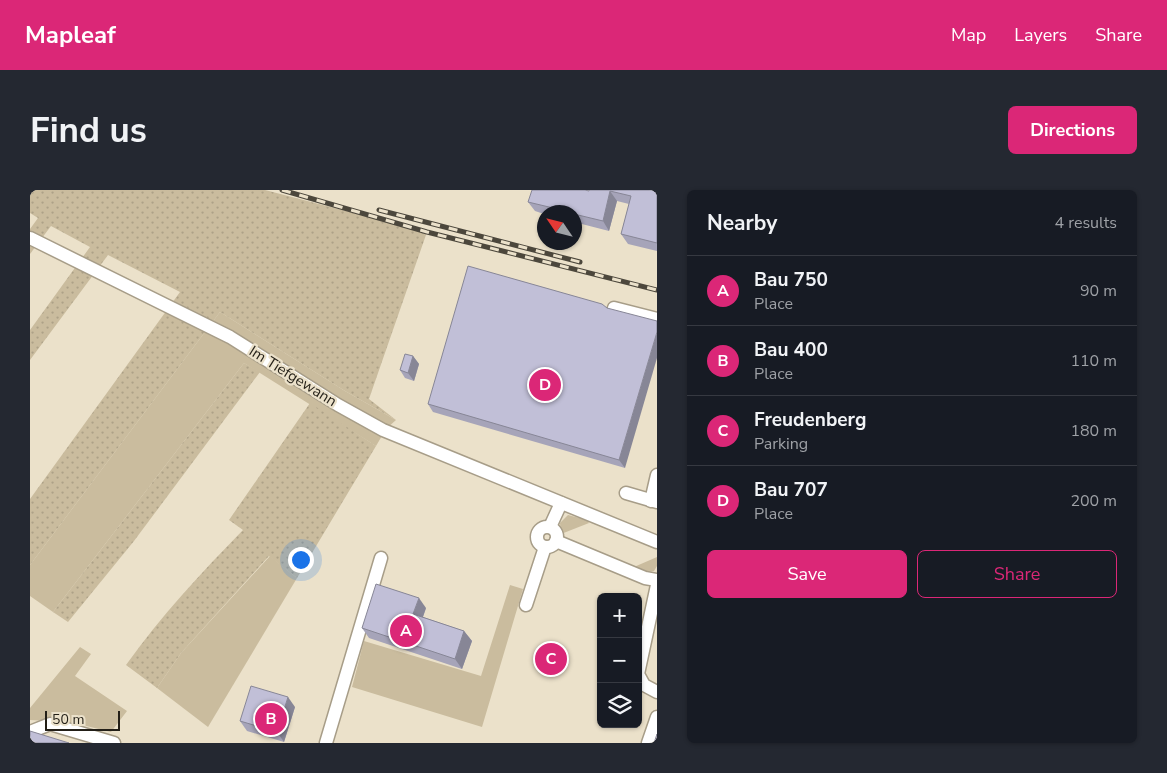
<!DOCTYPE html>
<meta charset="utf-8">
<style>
:root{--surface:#171b24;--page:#242831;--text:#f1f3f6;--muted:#9ea1a6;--line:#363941;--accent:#db2777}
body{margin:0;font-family:"Nunito Sans",sans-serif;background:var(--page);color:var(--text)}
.controls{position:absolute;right:15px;bottom:15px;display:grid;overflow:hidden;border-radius:8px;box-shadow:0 1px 4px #0004}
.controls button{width:45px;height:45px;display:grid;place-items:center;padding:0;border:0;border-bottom:1px solid var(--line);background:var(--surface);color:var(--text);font:25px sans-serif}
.compass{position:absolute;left:507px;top:15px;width:45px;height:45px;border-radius:50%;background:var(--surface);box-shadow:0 1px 4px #0004;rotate:305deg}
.scale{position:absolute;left:15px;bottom:12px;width:75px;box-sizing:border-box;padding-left:5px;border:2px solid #231f17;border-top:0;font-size:14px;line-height:18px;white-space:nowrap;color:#231f17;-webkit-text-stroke:4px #ebe1ca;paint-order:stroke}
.you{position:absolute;left:270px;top:369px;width:18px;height:18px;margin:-12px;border:4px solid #fff;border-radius:50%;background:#1a73e8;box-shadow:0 0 0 8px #1a73e833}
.badge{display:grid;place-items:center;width:32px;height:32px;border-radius:50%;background:var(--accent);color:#fff;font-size:16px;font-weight:700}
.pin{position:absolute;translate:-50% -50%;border:2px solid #fff;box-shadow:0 1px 5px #0006}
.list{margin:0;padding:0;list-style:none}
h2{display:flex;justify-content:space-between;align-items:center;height:65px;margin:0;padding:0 20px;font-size:21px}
h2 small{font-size:16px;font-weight:400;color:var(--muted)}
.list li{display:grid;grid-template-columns:32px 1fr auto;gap:15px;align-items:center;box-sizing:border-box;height:70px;padding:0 20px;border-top:1px solid var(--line)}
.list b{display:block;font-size:19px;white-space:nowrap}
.list p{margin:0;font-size:16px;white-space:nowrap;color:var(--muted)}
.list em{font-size:16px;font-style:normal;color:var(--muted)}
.actions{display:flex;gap:10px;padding:15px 20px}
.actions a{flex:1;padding:11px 0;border:1px solid var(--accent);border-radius:8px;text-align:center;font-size:18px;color:var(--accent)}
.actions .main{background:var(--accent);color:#fff}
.icon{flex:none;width:28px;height:28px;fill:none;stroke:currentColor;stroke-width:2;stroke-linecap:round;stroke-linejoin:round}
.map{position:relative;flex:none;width:627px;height:553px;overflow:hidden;border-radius:8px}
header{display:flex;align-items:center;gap:30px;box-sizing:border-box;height:70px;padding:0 25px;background:var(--accent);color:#fff}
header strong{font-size:24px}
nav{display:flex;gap:28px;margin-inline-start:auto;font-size:18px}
.intro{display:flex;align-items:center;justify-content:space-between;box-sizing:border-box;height:120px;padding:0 30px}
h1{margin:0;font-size:35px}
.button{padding:12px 22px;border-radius:8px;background:var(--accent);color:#fff;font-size:18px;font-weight:700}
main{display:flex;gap:30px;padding:0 30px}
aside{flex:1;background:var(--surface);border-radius:8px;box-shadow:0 1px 4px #0004}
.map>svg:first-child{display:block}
.grass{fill:#cabc9e}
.garden{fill:url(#garden-dots)}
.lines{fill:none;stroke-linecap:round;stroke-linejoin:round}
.minor-casing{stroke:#a79d88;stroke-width:15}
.minor{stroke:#fff;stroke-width:12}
.rail-casing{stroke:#4c473c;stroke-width:5}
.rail{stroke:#ebe1ca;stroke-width:3;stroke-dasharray:9;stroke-linecap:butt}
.wall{fill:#a6a4b9}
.shaded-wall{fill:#878696}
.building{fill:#c1bfd7;stroke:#878696}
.labels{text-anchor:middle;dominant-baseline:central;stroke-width:4.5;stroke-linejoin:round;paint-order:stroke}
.street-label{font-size:15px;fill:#231f17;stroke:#ebe1ca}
</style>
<header>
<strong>Mapleaf</strong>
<nav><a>Map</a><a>Layers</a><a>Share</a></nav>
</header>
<div class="intro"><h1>Find us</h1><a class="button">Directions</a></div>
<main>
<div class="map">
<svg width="627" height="553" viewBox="0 0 627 553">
<defs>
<pattern id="garden-dots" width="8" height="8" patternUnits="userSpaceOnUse" patternTransform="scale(1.25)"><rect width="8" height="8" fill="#cabc9e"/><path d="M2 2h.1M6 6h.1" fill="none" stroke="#ada187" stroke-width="1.8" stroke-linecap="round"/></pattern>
</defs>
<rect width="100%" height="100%" fill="#ebe1ca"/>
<g class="grass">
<path d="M 190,122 L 315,201 L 366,230 L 356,239 L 346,256 L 214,173 L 23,422 L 0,406 L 0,375 Z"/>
<path d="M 538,325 L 557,330 L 559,333 L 531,344 L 530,333 Z"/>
<path d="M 240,366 L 267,388 L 178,537 L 127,498 L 151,463 Z"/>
<path d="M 627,367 L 627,376 L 624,381 L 615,382 L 604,377 Z"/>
<path d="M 480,395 L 493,399 L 452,537 L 322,497 L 334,451 L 451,486 Z"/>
<path d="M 50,457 L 61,464 L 45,486 L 97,521 L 81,542 L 40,532 L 0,530 L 0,518 Z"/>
</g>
<g class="garden">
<path d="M 0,0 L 235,0 L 397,42 L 339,209 L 366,230 L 315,201 L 190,122 L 0,375 L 0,309 L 150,102 L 78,65 L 0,170 L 0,140 L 60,57 L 21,36 L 0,64 L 0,39 L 8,28 L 0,23 Z"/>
<path d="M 214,173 L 230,182 L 104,351 L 38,432 L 23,422 Z"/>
<path d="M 280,213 L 346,256 L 267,388 L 239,366 L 151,463 L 127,498 L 96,475 C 131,426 171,383 213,340 L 199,330 Z"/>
</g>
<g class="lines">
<defs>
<g id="minor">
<path d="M 0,48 L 200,147 L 308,215 L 353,240 L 627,352"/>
<path d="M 584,118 L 627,129"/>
<path d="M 596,303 L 627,312"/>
<path d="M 621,311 L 627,285"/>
<circle cx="517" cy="347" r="10"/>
<path d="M 520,337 L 531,313"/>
<path d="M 526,351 L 615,388 L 627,390"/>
<path d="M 627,395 L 608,484 L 614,495 L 627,502"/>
<path d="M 496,415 L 515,357"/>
<path d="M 0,542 L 20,534 L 84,553"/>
<path d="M 296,553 L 351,368"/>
<path d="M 618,553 L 627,527"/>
</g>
</defs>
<use href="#minor" class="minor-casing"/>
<use href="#minor" class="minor"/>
<defs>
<g id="rail">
<path d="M 252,0 L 397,42 L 627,100"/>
<path d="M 349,20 L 550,72"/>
</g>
</defs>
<use href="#rail" class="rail-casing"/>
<use href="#rail" class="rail"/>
</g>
<g class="wall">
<path d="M 559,1 L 627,1 L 627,61 L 598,54 L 591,44 L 599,14 L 587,11 L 579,41 L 544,32 L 544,22 L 514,22 L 514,24 L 505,21 L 498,12 Z"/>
<path d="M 572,114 L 595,278 L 403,222 L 398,214 Z"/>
<path d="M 383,166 L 389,174 L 384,191 L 375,188 L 370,180 Z"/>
<path d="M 396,418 L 393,427 L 434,441 L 442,451 L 432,479 L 339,448 L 332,438 Z"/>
<path d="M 265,517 L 254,552 L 217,541 L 210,531 Z"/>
</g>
<g class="shaded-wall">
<path d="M 580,1 L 587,11 L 579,41 L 573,31 Z"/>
<path d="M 627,142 L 627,168 L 595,278 L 589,270 Z"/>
<path d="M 383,166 L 389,174 L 384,191 L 378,183 Z"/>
<path d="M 389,408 L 396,418 L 390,435 L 383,424 Z"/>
<path d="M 434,441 L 442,451 L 432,479 L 425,469 Z"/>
<path d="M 258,507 L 265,517 L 254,552 L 247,542 Z"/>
</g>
<g class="building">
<path d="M 502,0 L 555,0 L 559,1 L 559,0 L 622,0 L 627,1 L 627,53 L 591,44 L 601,6 L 580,1 L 573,31 L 544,24 L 544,22 L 540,22 L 498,12 Z"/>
<path d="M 438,76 L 572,114 L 577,118 L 627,131 L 627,142 L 589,270 L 398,214 Z"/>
<path d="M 375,164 L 383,166 L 378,183 L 370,180 Z"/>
<path d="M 346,394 L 389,408 L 383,424 L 434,441 L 425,469 L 332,438 Z"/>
<path d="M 221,496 L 258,507 L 247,542 L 210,531 Z"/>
<path d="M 0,541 L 39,553 L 0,553 Z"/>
<path d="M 627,544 L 627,553 L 624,553 Z"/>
</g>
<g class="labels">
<g class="street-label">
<text transform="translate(263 186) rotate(32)">Im Tiefgewann</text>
</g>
</g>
</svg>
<div class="controls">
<button>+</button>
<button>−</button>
<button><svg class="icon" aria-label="layers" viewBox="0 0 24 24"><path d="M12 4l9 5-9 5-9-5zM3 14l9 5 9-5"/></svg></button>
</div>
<svg class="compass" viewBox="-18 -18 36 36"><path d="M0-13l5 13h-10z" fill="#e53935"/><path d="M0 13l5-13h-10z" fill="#9ea1a6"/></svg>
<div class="scale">50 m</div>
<div class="you"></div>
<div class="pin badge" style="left:376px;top:441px">A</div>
<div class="pin badge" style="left:241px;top:529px">B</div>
<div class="pin badge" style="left:521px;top:469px">C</div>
<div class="pin badge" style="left:515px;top:195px">D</div>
</div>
<aside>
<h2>Nearby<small>4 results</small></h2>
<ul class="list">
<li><span class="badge">A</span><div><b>Bau 750</b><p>Place</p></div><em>90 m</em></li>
<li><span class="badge">B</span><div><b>Bau 400</b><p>Place</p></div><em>110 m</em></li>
<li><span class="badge">C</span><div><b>Freudenberg</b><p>Parking</p></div><em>180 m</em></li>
<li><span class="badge">D</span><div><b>Bau 707</b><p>Place</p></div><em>200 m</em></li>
</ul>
<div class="actions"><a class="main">Save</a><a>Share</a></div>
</aside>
</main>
